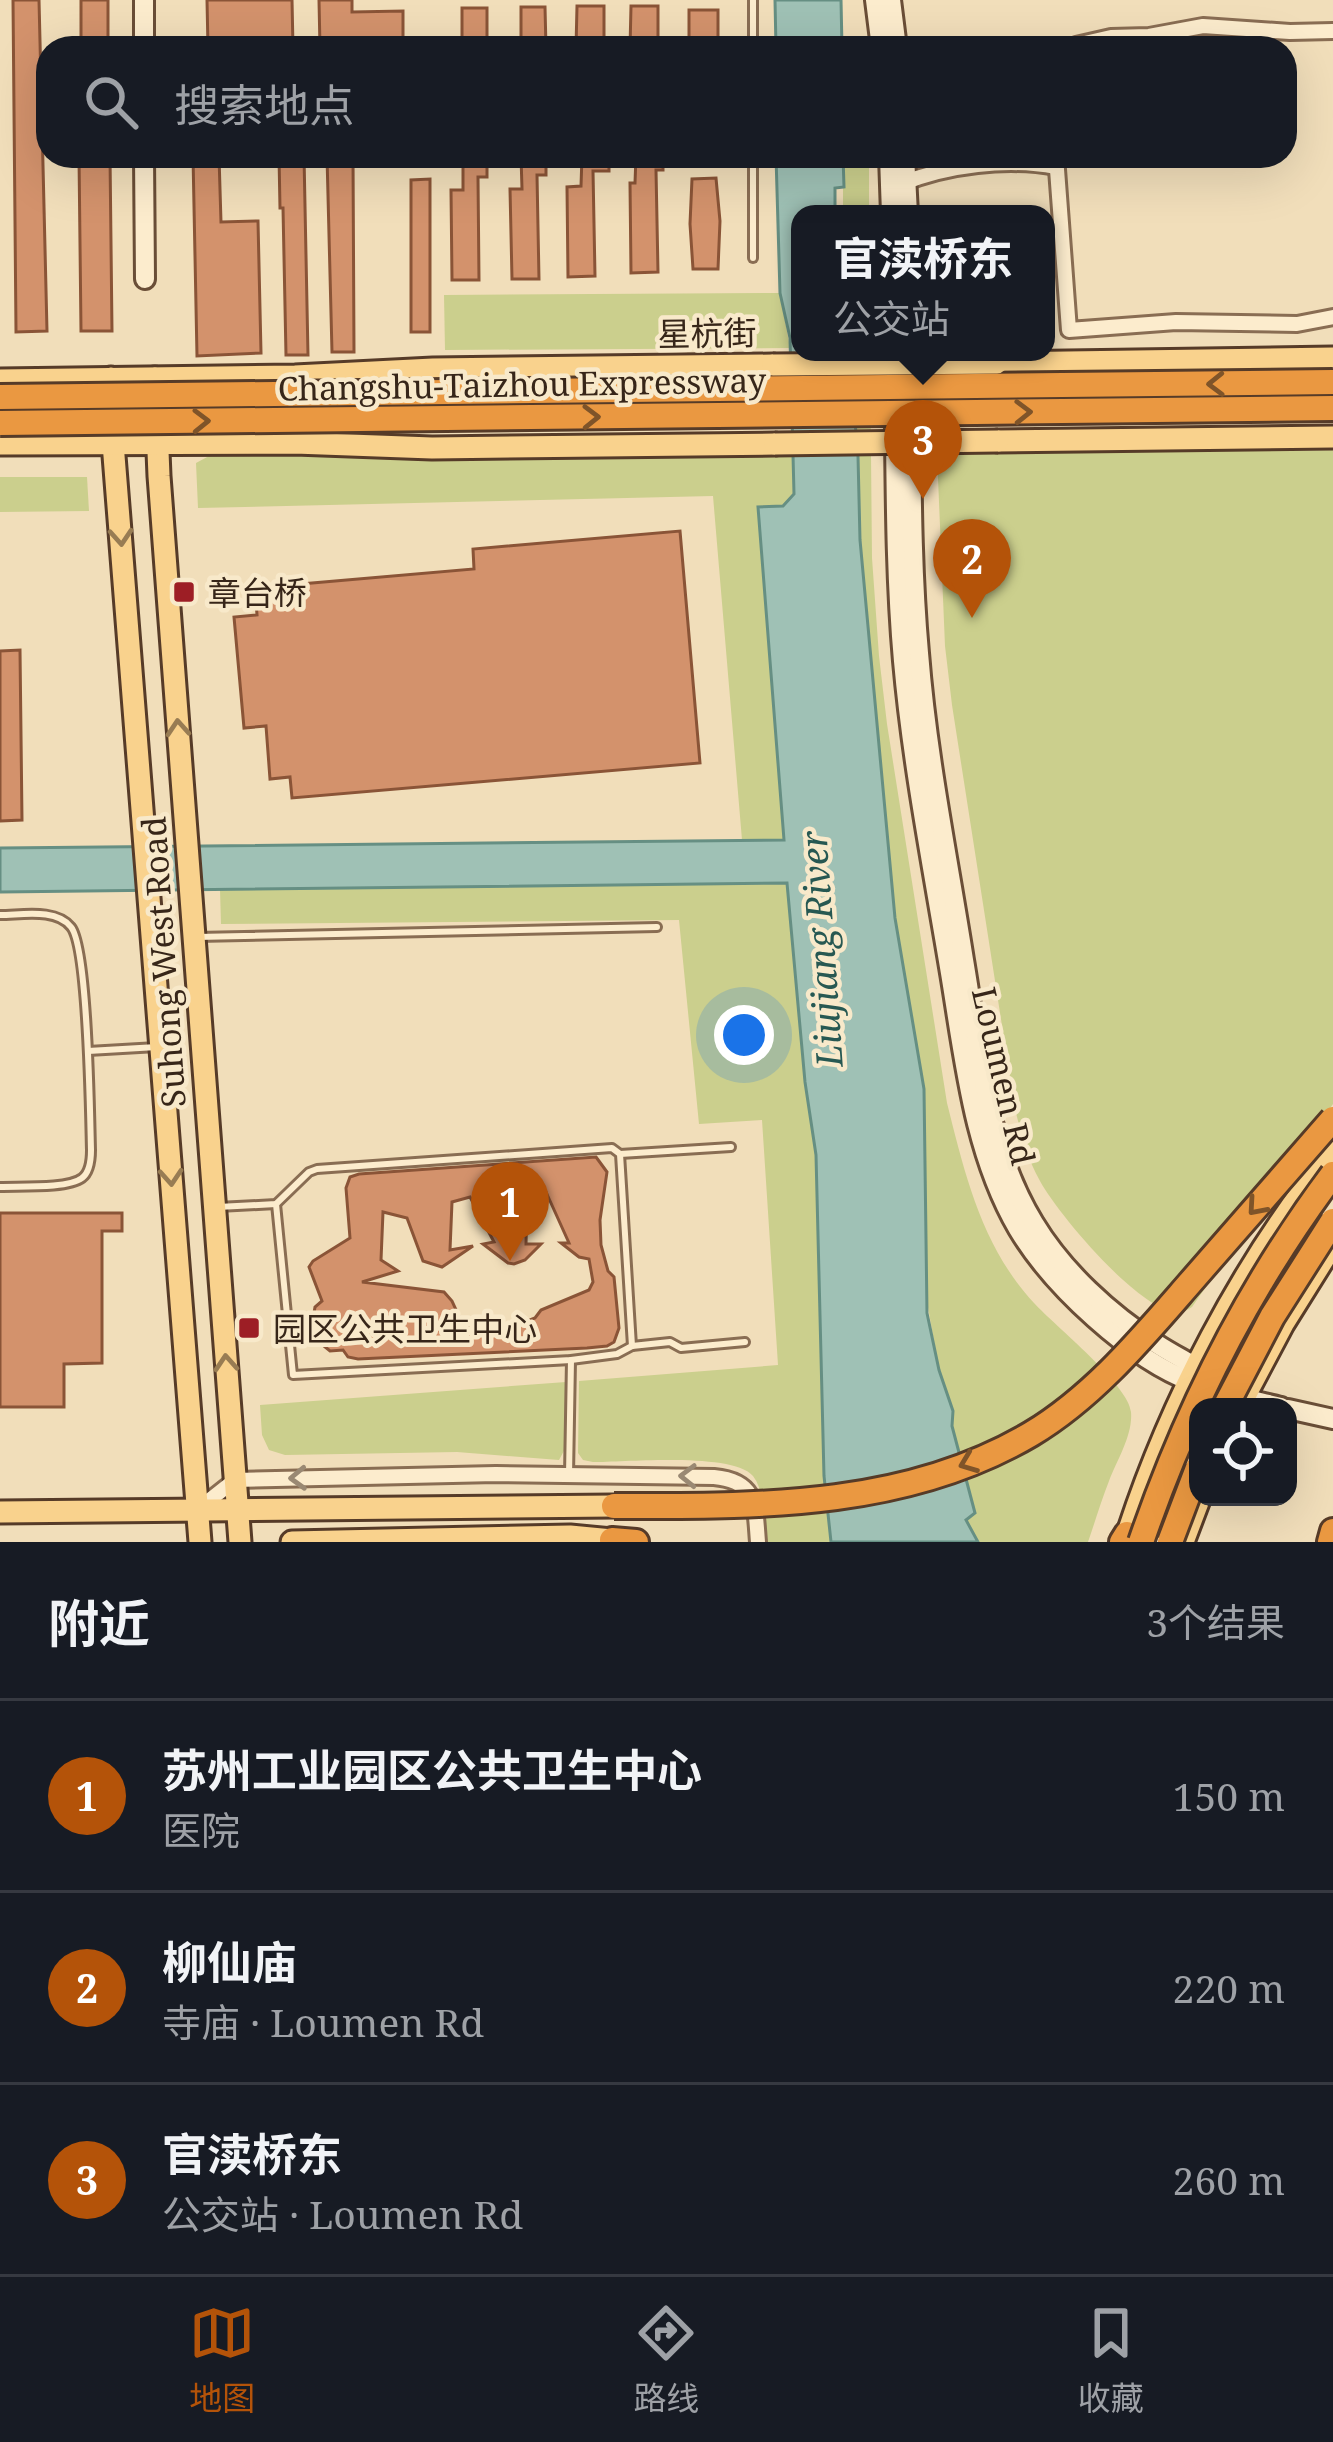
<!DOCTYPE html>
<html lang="zh">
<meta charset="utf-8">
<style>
:root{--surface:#171b24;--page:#20242c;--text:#f1f3f6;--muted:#9ea1a6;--line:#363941;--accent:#b45309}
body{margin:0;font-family:"Noto Serif","Noto Sans SC",serif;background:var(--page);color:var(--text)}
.controls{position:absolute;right:36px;bottom:36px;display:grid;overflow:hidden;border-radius:24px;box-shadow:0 12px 48px #0002}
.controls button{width:108px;height:108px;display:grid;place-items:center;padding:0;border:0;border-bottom:3px solid var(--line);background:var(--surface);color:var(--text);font:60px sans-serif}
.you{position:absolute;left:744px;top:1035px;width:42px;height:42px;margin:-30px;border:9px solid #fff;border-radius:50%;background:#1a73e8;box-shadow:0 0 0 18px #1a73e833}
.badge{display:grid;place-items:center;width:78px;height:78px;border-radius:50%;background:var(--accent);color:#fff;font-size:39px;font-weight:700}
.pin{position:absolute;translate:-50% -99px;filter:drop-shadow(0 3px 6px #0008)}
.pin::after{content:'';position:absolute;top:63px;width:42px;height:36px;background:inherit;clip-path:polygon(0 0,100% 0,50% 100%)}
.popup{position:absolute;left:791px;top:205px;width:264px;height:156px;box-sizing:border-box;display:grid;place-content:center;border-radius:24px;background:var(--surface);filter:drop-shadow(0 3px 9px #0005);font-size:39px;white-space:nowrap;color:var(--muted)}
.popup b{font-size:45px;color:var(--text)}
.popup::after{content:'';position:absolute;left:50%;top:100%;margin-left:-24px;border:24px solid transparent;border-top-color:var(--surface)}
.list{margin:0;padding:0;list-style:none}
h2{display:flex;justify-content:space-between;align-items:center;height:156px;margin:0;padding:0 48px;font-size:51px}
h2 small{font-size:39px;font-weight:400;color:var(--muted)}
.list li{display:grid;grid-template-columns:78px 1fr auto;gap:36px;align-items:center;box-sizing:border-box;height:192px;padding:0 48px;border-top:3px solid var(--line)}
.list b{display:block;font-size:45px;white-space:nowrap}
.list p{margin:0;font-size:39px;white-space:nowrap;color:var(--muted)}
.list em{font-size:39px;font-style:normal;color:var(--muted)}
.icon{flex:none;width:66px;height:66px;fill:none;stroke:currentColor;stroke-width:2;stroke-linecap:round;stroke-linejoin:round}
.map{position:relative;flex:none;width:1333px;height:1542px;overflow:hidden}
.search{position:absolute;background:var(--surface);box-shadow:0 12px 48px #0002;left:36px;right:36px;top:36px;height:132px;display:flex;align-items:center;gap:30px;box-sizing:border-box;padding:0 42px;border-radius:36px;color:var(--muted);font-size:45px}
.sheet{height:732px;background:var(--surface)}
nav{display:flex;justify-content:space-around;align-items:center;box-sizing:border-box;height:168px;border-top:3px solid var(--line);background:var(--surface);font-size:33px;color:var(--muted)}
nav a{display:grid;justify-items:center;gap:6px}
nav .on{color:var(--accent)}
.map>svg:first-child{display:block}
.green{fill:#cbcf8d}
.water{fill:#9fc1b5;stroke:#668f83;stroke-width:3}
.building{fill:#d3926c;stroke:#8a5437;stroke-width:3;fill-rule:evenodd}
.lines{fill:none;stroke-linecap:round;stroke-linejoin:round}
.lane-casing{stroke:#896d53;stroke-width:12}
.street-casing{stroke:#896d53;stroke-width:20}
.secondary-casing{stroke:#6a4e37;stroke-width:24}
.primary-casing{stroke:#563b28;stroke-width:27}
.highway-casing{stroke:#563b28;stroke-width:30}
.lane{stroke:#fceccd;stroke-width:6}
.street{stroke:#fceccd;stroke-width:14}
.secondary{stroke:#fceccd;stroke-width:18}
.primary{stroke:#f9d28d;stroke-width:21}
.highway{stroke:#ea9841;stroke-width:24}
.primary-bridge-casing{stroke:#563b28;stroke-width:27;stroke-linecap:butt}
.highway-bridge-casing{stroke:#563b28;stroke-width:30;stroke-linecap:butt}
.primary-bridge{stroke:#f9d28d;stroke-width:21}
.highway-bridge{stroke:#ea9841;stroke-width:24}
.oneway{stroke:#7f5429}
.oneway2{stroke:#987c53}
.oneway3{stroke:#9a8973}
.poi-dot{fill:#9d1e25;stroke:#f8e9ca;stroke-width:4.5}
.labels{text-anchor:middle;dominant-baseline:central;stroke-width:9;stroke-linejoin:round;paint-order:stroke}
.street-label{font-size:33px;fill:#372619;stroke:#f8e9ca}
.poi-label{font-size:33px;fill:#372619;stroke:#f8e9ca;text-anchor:start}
.water-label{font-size:36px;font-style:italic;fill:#275852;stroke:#f8e9ca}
</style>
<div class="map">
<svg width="1333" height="1542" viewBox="0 0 1333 1542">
<rect width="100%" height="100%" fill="#f1deba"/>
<g class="green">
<rect x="843" y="156" width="26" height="58"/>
<path d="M 780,293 L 790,348 L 445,350 L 444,295 Z"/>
<path d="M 849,352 L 870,352 L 872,558 L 879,656 L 887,724 L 947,1103 C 965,1175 982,1247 1034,1303 C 1055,1326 1129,1385 1131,1412 C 1133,1435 1117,1460 1109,1481 C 1101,1501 1095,1522 1088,1542 L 978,1542 L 966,1520 L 952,1426 L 953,1411 L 939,1370 L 925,1290 L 924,1089 L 895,918 L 860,540 L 858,456 Z"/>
<path d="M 1333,450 L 1333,1104 L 1192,1307 C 1185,1311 1184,1313 1175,1312 C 1137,1308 1058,1214 1040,1181 C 1027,1158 1021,1133 1015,1109 L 952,705 L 945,646 L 937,454 Z"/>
<path d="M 209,456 L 793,456 L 794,494 L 783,506 L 758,508 L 784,840 L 742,840 L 713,496 L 198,508 L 196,463 Z"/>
<path d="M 0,477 L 87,477 L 89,511 L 0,512 Z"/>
<path d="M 788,883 L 805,1082 L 816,1155 L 824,1476 L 831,1542 L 764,1542 C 763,1522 766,1493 753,1476 C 733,1452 626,1462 593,1462 L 583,1460 L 578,1453 L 579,1381 L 778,1365 L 762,1120 L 699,1124 L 679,920 L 221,924 L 220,889 Z"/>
<path d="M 566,1382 L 565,1449 L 559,1460 L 457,1452 L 285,1455 L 269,1450 L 262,1435 L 260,1405 Z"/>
</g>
<g class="water">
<path d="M 775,0 L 841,0 L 842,48 L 776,48 Z"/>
<path d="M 776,156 L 843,156 L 844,187 L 835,188 L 835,214 L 800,214 L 800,352 L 849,352 L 858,456 L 860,540 L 895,918 L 924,1089 L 927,1313 L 939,1370 L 953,1411 L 952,1426 L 975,1513 L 966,1520 L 978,1542 L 831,1542 L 824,1476 L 816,1155 L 805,1082 L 787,883 L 0,892 L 0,848 L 784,840 L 758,507 L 783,506 L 794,494 L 790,338 L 780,293 Z"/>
</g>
<g class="building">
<path d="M 13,0 L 39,0 L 47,331 L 16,332 Z"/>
<rect x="81" y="0" width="27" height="48"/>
<path d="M 207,0 L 292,0 L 293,48 L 208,48 Z"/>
<path d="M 319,0 L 352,0 L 352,12 L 403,11 L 403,48 L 320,48 Z"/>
<path d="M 577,6 L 604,6 L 604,48 L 576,48 Z"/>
<path d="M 631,6 L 658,6 L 658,48 L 630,48 Z"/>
<path d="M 521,7 L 545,7 L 546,48 L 521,48 Z"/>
<rect x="462" y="8" width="25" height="40"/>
<rect x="689" y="10" width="29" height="38"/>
<path d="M 79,156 L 110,156 L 112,331 L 81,331 Z"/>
<path d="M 193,156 L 219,156 L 221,222 L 258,221 L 261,353 L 197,356 Z"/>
<path d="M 279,156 L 304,156 L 308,355 L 286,355 L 283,208 L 280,208 Z"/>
<path d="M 327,156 L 353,156 L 354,352 L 332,352 Z"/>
<path d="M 463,156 L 487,156 L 487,177 L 478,177 L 479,280 L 452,280 L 451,190 L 463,190 Z"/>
<path d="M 521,156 L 546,156 L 546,175 L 537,175 L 539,279 L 512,279 L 510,189 L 522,189 Z"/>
<path d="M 582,156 L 609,156 L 609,171 L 593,171 L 595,276 L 568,277 L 567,187 L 581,186 Z"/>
<path d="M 636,156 L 663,156 L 663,170 L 656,170 L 658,272 L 631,273 L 630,183 L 635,183 Z"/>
<path d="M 716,178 L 720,221 L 718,269 L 693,269 L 690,224 L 692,179 Z"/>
<path d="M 430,179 L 430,332 L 411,332 L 411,180 Z"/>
<path d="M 680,531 L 700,763 L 292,798 L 290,777 L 270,779 L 266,726 L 244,728 L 234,617 L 257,615 L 255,588 L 474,569 L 473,549 Z"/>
<path d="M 20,650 L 22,820 L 0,821 L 0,651 Z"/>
<path d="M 596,1157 L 607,1172 L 600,1220 L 601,1245 L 608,1271 L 614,1277 L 619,1328 L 614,1342 L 607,1346 L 587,1348 L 358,1359 L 348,1357 L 343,1350 L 330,1351 L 324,1346 L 313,1319 L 315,1307 L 322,1301 L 309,1267 L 313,1261 L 350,1238 L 346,1188 L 350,1177 L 359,1174 ZM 546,1192 L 569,1243 L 561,1243 L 579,1257 L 589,1259 L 593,1282 L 589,1290 L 541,1310 L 535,1318 L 501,1331 L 469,1328 L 463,1325 L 452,1301 L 444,1292 L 362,1282 L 398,1271 L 381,1260 L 383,1212 L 407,1218 L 423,1261 L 442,1267 L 473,1246 L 450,1250 L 452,1202 L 470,1197 L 494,1242 L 483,1244 L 508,1263 L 514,1264 L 525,1260 L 541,1244 L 526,1244 L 527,1198 Z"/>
<path d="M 0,1213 L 122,1213 L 122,1231 L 102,1231 L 102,1363 L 64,1364 L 64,1407 L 0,1407 Z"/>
</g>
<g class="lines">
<defs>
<g id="lane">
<path d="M 753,48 L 753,0"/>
<path d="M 753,258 L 753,156"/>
<path d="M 0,915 C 22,915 56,908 71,927 C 88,948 90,1114 91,1150 C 91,1159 90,1172 82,1178 C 68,1189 18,1186 0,1187"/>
<path d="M 197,937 L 657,927"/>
<path d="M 88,1051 L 157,1047"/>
<path d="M 620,1154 L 731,1147"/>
<path d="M 276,1204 L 293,1375 L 571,1360 L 617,1354 L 632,1346 L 670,1342 L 681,1348 L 745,1342"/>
<path d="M 218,1207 L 276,1204 L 309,1172 L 317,1169 L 612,1148 L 620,1154 L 632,1346"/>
<path d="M 569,1475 L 571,1360"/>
</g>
<g id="street">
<path d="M 1073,48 L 1076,45 L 1111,37 L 1149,36 L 1203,26 L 1290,32 L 1333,31"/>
<path d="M 1056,156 L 1069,330 L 1176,322 L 1297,324 L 1333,317"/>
<path d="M 901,184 C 947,165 1007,158 1056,167"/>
<path d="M 197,1510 L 235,1480 L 496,1474 L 714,1477 C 758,1481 755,1507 758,1542"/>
</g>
<g id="secondary">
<path d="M 144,0 L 144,48"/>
<path d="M 875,0 L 881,48"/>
<path d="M 891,0 L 897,48"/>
<path d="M 144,156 L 145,279"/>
<path d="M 889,156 L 891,214"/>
<path d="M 905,156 L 908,214"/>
<path d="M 894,352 C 896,455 894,559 903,661 C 912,763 932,865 949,967 C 964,1055 972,1150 1018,1229 C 1052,1286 1130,1359 1194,1383 C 1222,1394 1252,1400 1281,1407"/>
<path d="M 910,352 C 912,452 910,553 919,653 C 927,756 948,858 964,960 C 979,1048 986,1145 1034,1223 C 1063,1271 1110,1314 1157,1344 C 1172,1354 1189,1362 1204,1372"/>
<path d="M 1288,1409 L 1333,1419"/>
</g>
<g id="primary">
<path d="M 997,363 L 1333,358"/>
<path d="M 111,378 L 113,443 L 200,1542"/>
<path d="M 155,378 L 159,476 L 240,1542"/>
<path d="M 0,380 L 295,376 L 433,369 L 773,365"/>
<path d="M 998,441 L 1333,437"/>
<path d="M 0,444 L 295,443 L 432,448 L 775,444"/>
<path d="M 1239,1407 L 1283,1324 L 1333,1244"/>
<path d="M 0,1512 L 614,1506"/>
<path d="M 292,1542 L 570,1536 L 612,1540"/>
<path d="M 1125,1542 C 1168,1406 1243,1262 1333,1152"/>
<path d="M 1183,1542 L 1200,1497"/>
</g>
<g id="highway">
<path d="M 612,1540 L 636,1542"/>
<path d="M 1122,1542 L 1127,1534"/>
<path d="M 1330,1542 L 1333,1531"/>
</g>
</defs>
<use href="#lane" class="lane-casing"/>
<use href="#street" class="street-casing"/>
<use href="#secondary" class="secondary-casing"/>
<use href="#primary" class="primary-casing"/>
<use href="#highway" class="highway-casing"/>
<use href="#lane" class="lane"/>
<use href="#street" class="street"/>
<use href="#secondary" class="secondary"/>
<use href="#primary" class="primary"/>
<use href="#highway" class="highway"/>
<defs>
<g id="primary-bridge">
<path d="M 773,365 L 997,363"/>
<path d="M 775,444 L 998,441"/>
</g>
<g id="highway-bridge">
<path d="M 0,397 L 1333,382"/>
<path d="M 0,423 L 1333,408"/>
<path d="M 1225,1407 L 1272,1317 L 1333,1221"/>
<path d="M 614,1506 C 756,1506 904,1509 1031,1434 C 1093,1397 1142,1338 1189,1284 C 1237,1229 1285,1174 1333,1119"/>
<path d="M 1141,1542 C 1186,1411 1249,1286 1333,1174"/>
<path d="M 1170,1542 L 1198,1468"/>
</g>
</defs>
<use href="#primary-bridge" class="primary-bridge-casing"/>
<use href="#highway-bridge" class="highway-bridge-casing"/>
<use href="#primary-bridge" class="primary-bridge"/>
<use href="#highway-bridge" class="highway-bridge"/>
</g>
<defs><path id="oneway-chevron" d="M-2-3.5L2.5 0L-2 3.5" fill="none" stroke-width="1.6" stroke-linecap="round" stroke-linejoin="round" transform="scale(3)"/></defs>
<g class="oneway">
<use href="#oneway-chevron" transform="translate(1216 384) rotate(179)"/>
<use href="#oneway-chevron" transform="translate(1023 412) rotate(-1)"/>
<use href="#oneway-chevron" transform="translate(591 417) rotate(-1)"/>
<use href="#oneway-chevron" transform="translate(201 421) rotate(-1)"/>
<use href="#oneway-chevron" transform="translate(1256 1207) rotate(131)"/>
<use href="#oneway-chevron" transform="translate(968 1463) rotate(159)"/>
</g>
<g class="oneway2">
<use href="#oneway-chevron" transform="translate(121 537) rotate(86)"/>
<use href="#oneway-chevron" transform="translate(178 728) rotate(-94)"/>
<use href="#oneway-chevron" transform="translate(171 1177) rotate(86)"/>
<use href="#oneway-chevron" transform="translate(226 1363) rotate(-94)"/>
</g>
<g class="oneway3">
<use href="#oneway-chevron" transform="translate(688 1476) rotate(-179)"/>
<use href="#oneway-chevron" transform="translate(298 1478) rotate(178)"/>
</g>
<g class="poi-dot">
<rect x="172" y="580" width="24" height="24" rx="6"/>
<rect x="237" y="1316" width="24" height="24" rx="6"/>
</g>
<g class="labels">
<g class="street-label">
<text transform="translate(707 333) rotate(-1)">星杭街</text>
<text transform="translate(522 384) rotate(-1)">Changshu-Taizhou Expressway</text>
<text transform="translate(163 962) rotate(-94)">Suhong West Road</text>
<text transform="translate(1004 1076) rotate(77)">Loumen Rd</text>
</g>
<g class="poi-label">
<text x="208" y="592">章台桥</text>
<text x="273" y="1328">园区公共卫生中心</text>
</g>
<g class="water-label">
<text transform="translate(821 949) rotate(-94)">Liujiang River</text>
</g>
</g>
</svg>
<div class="controls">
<button><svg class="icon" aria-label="locate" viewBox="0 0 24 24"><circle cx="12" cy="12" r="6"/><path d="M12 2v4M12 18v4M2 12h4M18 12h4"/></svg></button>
</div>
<div class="you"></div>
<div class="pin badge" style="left:510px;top:1261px">1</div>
<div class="pin badge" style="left:972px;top:618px">2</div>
<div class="pin badge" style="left:923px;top:499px">3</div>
<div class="popup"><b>官渎桥东</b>公交站</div>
<div class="search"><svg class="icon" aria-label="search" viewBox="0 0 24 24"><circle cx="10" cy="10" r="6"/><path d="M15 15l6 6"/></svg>搜索地点</div>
</div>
<section class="sheet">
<h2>附近<small>3个结果</small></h2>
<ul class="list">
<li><span class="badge">1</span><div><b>苏州工业园区公共卫生中心</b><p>医院</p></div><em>150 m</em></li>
<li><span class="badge">2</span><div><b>柳仙庙</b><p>寺庙 · Loumen Rd</p></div><em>220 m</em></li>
<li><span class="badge">3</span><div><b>官渎桥东</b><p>公交站 · Loumen Rd</p></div><em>260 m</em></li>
</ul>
</section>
<nav>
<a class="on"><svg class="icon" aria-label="map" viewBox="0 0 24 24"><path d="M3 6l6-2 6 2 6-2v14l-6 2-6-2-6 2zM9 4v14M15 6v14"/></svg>地图</a>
<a><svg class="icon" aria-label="directions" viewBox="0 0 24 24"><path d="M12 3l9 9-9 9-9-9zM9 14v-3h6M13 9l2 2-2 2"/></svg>路线</a>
<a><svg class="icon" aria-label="saved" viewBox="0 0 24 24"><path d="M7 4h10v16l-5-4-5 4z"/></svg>收藏</a>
</nav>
